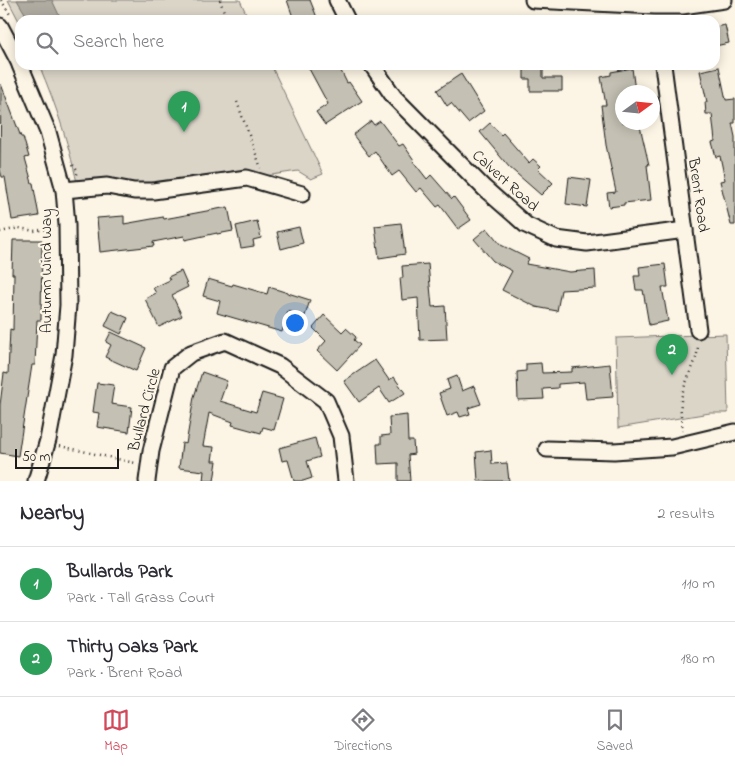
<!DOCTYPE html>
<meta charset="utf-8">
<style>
:root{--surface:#fff;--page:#f7f7f7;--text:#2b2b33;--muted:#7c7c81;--line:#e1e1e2;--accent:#d1495b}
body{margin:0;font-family:"Indie Flower",sans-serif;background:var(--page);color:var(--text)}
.compass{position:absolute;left:615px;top:85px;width:45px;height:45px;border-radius:50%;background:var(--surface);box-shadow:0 2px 12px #0003;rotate:75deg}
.scale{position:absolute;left:15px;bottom:12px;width:104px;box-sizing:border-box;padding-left:5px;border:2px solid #1c1c1c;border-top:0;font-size:14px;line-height:18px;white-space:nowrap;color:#1c1c1c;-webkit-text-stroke:4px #fcf5e5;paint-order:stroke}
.you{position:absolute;left:294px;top:322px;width:18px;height:18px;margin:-12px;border:4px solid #fff;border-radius:50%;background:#1a73e8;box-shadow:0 0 0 8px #1a73e833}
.badge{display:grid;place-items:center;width:32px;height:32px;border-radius:50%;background:var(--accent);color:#fff;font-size:16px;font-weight:700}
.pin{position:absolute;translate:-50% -41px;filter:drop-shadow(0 1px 2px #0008)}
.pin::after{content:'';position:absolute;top:26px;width:18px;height:15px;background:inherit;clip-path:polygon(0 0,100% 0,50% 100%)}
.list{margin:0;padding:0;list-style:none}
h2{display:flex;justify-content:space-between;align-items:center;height:65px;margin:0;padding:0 20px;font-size:21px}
h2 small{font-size:16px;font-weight:400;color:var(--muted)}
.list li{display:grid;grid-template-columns:32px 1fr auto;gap:15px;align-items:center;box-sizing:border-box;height:75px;padding:0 20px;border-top:1px solid var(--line)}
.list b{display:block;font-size:19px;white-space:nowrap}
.list p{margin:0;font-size:16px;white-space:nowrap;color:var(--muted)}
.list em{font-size:16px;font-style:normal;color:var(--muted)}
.icon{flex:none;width:28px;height:28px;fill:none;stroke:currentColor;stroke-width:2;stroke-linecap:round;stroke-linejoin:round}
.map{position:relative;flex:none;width:735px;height:481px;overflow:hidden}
.search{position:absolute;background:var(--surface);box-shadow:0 2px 12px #0003;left:15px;right:15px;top:15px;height:55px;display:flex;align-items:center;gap:12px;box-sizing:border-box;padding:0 18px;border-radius:15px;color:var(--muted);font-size:19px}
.sheet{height:215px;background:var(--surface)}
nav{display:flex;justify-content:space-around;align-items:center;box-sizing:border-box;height:70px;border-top:1px solid var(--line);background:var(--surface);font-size:14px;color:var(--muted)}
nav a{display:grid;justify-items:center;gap:2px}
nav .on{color:var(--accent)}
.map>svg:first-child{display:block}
.green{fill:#dbd5c8;stroke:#7c7872}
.water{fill:#b0aba1;stroke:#75726c}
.building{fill:#c4c0b3;stroke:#1c1c1c}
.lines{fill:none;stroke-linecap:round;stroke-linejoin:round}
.street-casing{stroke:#1c1c1c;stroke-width:19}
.path{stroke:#1c1c1c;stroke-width:2.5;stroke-dasharray:1 4;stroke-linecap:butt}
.street{stroke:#fcf5e5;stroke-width:15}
.labels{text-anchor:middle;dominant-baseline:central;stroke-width:4.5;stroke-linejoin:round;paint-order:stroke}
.street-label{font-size:16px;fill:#1c1c1c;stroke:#fcf5e5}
</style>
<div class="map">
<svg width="735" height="481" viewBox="0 0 735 481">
<rect width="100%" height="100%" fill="#fcf5e5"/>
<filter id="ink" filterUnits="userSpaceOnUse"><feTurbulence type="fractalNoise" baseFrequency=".02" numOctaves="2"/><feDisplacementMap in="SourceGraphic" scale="10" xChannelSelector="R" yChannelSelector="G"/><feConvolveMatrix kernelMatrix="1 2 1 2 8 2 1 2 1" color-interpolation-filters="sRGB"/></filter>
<g filter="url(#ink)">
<g class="green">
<path d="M 8,0 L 240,0 L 249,20 L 20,20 L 20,23 Z"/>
<path d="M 39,65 L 271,65 L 323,174 L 311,179 L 298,171 L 160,192 L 79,192 C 70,148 57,107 39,65 Z"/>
<path d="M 726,334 L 728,413 L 710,413 L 618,428 L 616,338 Z"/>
</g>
<path class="water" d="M 17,0 L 52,0 L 59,15 L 52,20 L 29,20 Z"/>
<g class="building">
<path d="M 287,0 L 310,0 L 318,20 L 294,20 Z"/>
<path d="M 725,25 L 729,43 L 715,46 L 715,27 Z"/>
<path d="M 307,65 L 338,65 L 347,83 L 349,82 L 362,101 L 325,125 L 316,112 L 328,104 Z"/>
<path d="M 524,65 L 543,66 L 543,78 L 562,78 L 562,91 L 530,91 L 530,79 L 524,79 Z"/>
<path d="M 719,67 L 726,100 L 735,99 L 735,123 L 732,123 L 735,137 L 735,225 L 731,225 L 720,181 L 725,180 L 720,156 L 716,157 L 712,142 L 715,141 L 712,114 L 706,114 L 705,102 L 707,102 L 700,71 Z"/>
<path d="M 632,68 L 635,91 L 622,92 L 622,122 L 639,122 L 649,165 L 647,165 L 651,200 L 624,203 L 624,205 L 609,207 L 607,193 L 616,192 L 606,145 L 601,105 L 606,105 L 601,77 L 611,75 L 611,72 Z"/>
<path d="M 461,74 L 484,111 L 468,123 L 451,103 L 447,106 L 437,90 Z"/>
<path d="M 1,84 L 21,137 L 23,137 L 29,157 L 25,158 L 32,183 L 33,183 L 39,216 L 12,220 L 5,177 L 2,177 L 0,170 Z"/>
<path d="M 371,121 L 374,125 L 380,121 L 399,146 L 403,144 L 414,160 L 413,161 L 427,179 L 431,175 L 452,199 L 454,197 L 471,220 L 458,229 L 440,205 L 437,207 L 421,188 L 416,192 L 399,171 L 392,176 L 375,151 L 369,156 L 353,135 Z"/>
<path d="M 490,123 L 501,135 L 503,133 L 529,163 L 533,159 L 541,166 L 538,169 L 553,183 L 541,195 L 509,167 L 480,132 Z"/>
<path d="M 569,177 L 591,180 L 587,207 L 566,204 Z"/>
<path d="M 228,207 L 233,231 L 217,234 L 217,233 L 185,240 L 184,236 L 153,242 L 154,246 L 100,252 L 97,218 L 124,216 L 124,224 L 163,217 L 164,219 Z"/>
<path d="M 257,221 L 261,238 L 253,240 L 254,246 L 241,248 L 236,226 Z"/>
<path d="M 401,223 L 405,254 L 379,258 L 375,226 Z"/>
<path d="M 299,227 L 303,243 L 281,249 L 277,232 Z"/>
<path d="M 487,228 L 501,245 L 529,259 L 526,264 L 570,272 L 595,270 L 596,288 L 561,290 L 557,311 L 536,307 L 502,290 L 512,271 L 493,261 L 474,239 Z"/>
<path d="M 13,240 L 42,240 L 41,320 L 37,320 L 35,365 L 32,365 L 18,456 L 0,453 L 0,405 L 4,373 L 8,374 L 10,329 L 13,330 L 14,274 L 12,274 Z"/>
<path d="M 428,264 L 432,307 L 445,306 L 447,339 L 420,340 L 418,298 L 402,300 L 400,278 L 403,278 L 402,266 Z"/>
<path d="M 665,264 L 668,287 L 662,287 L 668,321 L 649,325 L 643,290 L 636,290 L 634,276 L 640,276 L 639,267 Z"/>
<path d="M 181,271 L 188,287 L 172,295 L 182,316 L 159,327 L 145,299 L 156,293 L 153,288 L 170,280 L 168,277 Z"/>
<path d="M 208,279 L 232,286 L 233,284 L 267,294 L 269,287 L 310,300 L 305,316 L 288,311 L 282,332 L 217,313 L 220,301 L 203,296 Z"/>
<path d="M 112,311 L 128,318 L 121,334 L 105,326 Z"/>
<path d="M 324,315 L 342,332 L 346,328 L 356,337 L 354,340 L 360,345 L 337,370 L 317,351 L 326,341 L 313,328 Z"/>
<path d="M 111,332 L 146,348 L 136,371 L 105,357 L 111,345 L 106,342 Z"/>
<path d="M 375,360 L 389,380 L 394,377 L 405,393 L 389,403 L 379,388 L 359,402 L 344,381 Z"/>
<path d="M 541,363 L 542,373 L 572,372 L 572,368 L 610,364 L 613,397 L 586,399 L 584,382 L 558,384 L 558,388 L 543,389 L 544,399 L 518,400 L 517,372 L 526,371 L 526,364 Z"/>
<path d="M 202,372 L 227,381 L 220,401 L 256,412 L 262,393 L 283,399 L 274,430 L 263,427 L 261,433 L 232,425 L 233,422 L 209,413 L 203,446 L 214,447 L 212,461 L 217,461 L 214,481 L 203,481 L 204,471 L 179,468 L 182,443 L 186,444 L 194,397 Z"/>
<path d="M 457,376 L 462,391 L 474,386 L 481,404 L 468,408 L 470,414 L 460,417 L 458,412 L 447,416 L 439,393 L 450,389 L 447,380 Z"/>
<path d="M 97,383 L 114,385 L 111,404 L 132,407 L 129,432 L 97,427 L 99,413 L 93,412 Z"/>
<path d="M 407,415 L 408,441 L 413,441 L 414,454 L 408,455 L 410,481 L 398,481 L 398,463 L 378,464 L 377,444 L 381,444 L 381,436 L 390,435 L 389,417 Z"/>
<path d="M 315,438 L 320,457 L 307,461 L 312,478 L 303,481 L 294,481 L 288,460 L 282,461 L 279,448 Z"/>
<path d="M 491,450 L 492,464 L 507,463 L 509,481 L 478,481 L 476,452 Z"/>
</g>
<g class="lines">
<defs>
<g id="street">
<path d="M 337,0 L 347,20"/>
<path d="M 533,0 L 655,6 L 682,6 L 724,0"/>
<path d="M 0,26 L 20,64"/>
<path d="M 20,65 L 48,132 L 64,190 L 67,225 L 68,305 L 64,355 L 48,440 L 36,481"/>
<path d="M 372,65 L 394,97 L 484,188 L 526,225 L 556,239 L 587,243 L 685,230"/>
<path d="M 663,65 L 698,330"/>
<path d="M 64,190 L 107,186 L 134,191 L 153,191 L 247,178 L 302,194"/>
<path d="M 547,449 L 614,451 L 672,447 L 735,432"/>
<path d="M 147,481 L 151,451 L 172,368 L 191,353 L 225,341 L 280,366 L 326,401 L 341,436 L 346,481"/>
</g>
</defs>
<use href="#street" class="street-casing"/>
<g class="path">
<path d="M 1,0 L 11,16"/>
<path d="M 220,0 L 225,15 L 224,20"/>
<path d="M 237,102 L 261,168"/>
<path d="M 73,165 L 78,172 L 76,176"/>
<path d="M 0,232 L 19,228 L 34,231 L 53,228"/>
<path d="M 683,431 C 681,418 679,404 683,391 C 688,375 698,361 698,344"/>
<path d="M 60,446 L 135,463"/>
</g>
<use href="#street" class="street"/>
</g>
</g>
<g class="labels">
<g class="street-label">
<text transform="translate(505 181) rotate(42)">Calvert Road</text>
<text transform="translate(698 195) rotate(82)">Brent Road</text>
<text transform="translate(47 271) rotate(-90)">Autumn Wind Way</text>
<text transform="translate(145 410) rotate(-75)">Bullard Circle</text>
</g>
</g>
</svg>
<svg class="compass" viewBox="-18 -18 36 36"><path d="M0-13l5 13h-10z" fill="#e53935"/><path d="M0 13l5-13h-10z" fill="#7c7c81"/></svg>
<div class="scale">50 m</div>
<div class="you"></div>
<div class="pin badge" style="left:184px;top:132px;background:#2e9e5b">1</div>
<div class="pin badge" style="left:672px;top:375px;background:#2e9e5b">2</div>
<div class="search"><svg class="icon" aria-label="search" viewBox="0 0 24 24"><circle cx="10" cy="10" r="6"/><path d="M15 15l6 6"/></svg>Search here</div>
</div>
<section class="sheet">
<h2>Nearby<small>2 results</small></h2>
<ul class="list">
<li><span class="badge" style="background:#2e9e5b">1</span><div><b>Bullards Park</b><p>Park · Tall Grass Court</p></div><em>110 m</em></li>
<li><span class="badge" style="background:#2e9e5b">2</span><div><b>Thirty Oaks Park</b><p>Park · Brent Road</p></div><em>180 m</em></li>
</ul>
</section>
<nav>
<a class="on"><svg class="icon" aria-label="map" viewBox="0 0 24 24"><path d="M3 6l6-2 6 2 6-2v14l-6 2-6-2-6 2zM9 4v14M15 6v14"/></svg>Map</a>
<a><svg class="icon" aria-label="directions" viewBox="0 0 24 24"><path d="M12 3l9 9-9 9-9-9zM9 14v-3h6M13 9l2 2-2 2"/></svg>Directions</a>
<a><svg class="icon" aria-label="saved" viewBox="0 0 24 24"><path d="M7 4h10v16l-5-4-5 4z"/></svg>Saved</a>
</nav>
